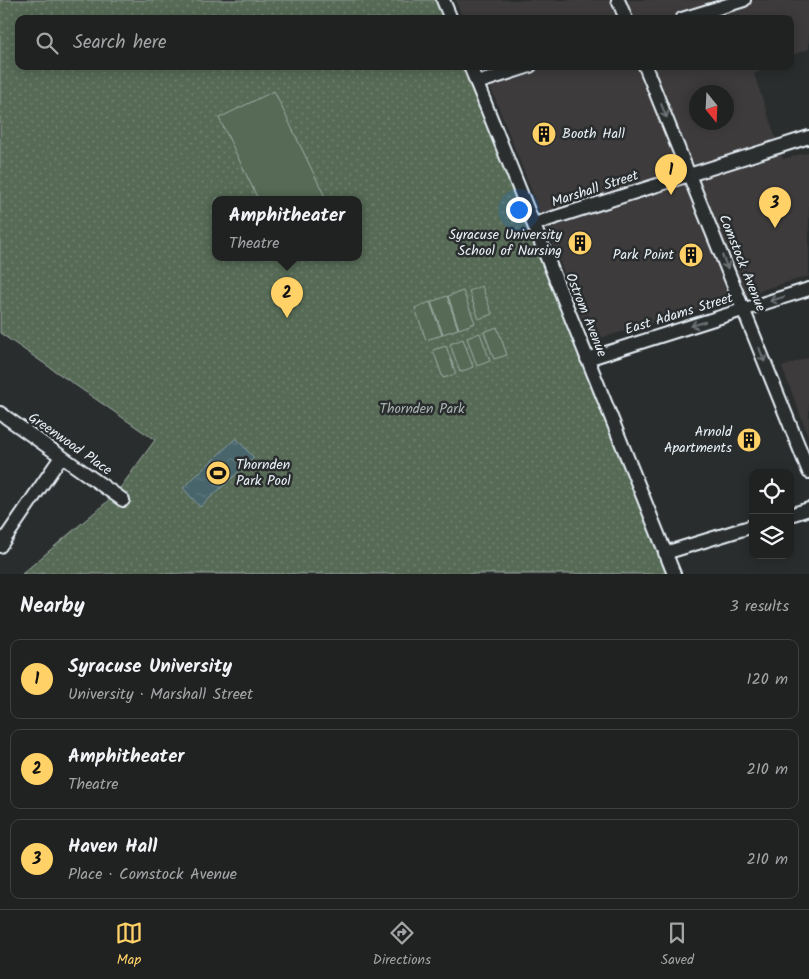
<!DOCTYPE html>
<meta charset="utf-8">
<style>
:root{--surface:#202222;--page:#282a2a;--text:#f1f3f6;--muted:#a2a4a5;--line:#3d3f40;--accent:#ffd166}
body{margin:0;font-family:Kalam,sans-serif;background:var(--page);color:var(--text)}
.controls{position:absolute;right:15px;bottom:15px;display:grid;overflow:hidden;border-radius:10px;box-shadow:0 2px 12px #0003}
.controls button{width:45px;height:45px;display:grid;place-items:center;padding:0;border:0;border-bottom:1px solid var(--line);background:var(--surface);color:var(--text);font:25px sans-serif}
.compass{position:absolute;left:689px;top:85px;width:45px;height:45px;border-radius:50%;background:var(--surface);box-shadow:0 2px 12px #0003;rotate:162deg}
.you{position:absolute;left:518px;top:209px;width:18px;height:18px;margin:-12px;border:4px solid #fff;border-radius:50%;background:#1a73e8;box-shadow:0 0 0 8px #1a73e833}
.badge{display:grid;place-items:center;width:32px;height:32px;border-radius:50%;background:var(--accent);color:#111;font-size:16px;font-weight:700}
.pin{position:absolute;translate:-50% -41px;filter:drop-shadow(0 1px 2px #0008)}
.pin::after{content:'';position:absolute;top:26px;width:18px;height:15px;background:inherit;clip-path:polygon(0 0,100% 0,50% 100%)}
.popup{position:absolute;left:212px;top:196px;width:150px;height:65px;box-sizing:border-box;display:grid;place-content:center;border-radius:10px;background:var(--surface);filter:drop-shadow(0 1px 4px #0005);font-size:16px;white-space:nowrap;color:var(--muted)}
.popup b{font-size:19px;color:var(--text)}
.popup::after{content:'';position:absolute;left:50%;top:100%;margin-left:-10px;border:10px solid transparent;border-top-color:var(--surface)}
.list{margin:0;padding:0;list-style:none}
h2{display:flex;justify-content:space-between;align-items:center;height:65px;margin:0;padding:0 20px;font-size:21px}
h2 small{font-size:16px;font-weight:400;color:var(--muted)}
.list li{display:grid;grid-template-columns:32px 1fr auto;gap:15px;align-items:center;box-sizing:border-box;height:80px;margin:0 10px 10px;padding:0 10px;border:1px solid var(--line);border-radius:10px}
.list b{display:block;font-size:19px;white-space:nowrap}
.list p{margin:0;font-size:16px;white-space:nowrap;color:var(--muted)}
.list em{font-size:16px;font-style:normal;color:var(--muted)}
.icon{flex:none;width:28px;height:28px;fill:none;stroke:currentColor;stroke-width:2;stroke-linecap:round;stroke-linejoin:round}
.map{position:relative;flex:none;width:809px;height:574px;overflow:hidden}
.search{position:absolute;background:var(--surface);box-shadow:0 2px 12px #0003;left:15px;right:15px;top:15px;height:55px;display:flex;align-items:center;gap:12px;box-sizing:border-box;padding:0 18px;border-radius:10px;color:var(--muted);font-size:19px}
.sheet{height:335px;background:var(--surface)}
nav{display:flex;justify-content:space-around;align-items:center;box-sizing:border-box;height:70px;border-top:1px solid var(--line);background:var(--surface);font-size:14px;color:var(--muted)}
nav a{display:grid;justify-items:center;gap:2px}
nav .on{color:var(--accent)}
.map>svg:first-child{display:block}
.built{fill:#3d3a3a;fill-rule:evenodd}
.park{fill:url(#park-dots);stroke:#a0aea7;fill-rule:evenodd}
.pitch{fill:#576b56;stroke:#a0aea7}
.water{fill:url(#water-ripples);stroke:#889da4}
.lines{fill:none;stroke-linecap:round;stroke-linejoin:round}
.minor-casing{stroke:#e8f1f8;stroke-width:16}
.minor{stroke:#2a2d2e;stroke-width:12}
.oneway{stroke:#6c7275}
.labels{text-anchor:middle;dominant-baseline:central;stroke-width:5;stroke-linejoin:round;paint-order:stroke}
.poi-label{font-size:14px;fill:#e8f1f8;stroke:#2a2d2e;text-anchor:end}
.street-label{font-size:14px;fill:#e8f1f8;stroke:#2a2d2e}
.park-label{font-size:14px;fill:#a7b5af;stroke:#2a2d2e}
</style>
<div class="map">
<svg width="809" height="574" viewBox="0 0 809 574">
<defs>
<pattern id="park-dots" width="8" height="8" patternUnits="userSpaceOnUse" patternTransform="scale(1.25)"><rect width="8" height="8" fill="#576b56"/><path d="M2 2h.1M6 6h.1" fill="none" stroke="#6f816f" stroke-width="1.8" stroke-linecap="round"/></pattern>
<pattern id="water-ripples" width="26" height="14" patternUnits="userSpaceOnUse" patternTransform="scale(1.25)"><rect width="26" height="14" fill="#48656c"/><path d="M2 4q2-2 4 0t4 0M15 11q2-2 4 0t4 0" fill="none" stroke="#627c82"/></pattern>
</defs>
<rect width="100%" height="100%" fill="#2a2d2e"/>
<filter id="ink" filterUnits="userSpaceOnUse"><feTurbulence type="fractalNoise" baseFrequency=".02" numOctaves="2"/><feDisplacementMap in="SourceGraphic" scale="10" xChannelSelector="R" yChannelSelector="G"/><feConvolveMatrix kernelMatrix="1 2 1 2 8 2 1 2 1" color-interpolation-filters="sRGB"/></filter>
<g filter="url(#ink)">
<g class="built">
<path d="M 455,0 L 809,0 L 809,49 L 790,56 L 790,19 L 463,19 Z"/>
<path d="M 482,66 L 770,66 L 769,68 L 754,74 L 783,159 L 809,152 L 809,276 L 591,341 ZM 696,92 L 726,92 L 726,122 L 696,122 Z"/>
<path d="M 809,357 L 809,438 L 782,367 Z"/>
</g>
<path class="park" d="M 0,0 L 437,0 L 444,19 L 19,19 L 19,66 L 463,66 L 668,574 L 22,574 L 115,495 L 155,440 L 0,333 ZM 216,199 L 358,199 L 358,257 L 216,257 Z"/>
<g class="pitch">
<path d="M 274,91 L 326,199 L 258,199 L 219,118 Z"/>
<path d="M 482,286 L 492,314 L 479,319 L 469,291 Z"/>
<path d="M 463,291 L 475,323 L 459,329 L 448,296 Z"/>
<path d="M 447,296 L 458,329 L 443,334 L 431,302 Z"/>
<path d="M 430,302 L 442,335 L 426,340 L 415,308 Z"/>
<path d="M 497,327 L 507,355 L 494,359 L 484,332 Z"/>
<path d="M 480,333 L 490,361 L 477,366 L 467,338 Z"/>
<path d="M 463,339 L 473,367 L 460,372 L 450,344 Z"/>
<path d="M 446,346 L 456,374 L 443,378 L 433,350 Z"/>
</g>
<path class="water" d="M 236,438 L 254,458 L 200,507 L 183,488 Z"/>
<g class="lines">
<defs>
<g id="minor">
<path d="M 443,0 L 451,19"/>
<path d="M 618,0 L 626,19"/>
<path d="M 682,19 L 744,0"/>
<path d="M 470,66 L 674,574"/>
<path d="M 645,66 L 809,472"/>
<path d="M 477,83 L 530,66"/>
<path d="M 534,224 L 809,137"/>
<path d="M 587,359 L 809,289"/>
<path d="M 0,413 L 123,500"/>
<path d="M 790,515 L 809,509"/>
<path d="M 0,546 L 61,457"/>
<path d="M 665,553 L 753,526"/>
</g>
</defs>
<use href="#minor" class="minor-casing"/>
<use href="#minor" class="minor"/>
</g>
<defs><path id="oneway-shaft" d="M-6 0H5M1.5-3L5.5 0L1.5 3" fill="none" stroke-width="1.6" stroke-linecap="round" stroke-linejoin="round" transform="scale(1.25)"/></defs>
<g class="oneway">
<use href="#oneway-shaft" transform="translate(664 111) rotate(68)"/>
<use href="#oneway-shaft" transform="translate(725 262) rotate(68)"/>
<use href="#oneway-shaft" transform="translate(777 299) rotate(163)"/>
<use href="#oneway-shaft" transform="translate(698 324) rotate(163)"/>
<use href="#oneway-shaft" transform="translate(762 355) rotate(69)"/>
</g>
</g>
<defs>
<symbol id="building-disc" viewBox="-11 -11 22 22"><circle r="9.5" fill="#ffd166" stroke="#2a2d2e"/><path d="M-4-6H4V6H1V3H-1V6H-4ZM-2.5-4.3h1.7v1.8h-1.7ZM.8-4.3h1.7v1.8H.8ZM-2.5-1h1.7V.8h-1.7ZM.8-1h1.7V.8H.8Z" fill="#111"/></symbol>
<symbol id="stadium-disc" viewBox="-11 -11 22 22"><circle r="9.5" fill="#ffd166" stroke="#2a2d2e"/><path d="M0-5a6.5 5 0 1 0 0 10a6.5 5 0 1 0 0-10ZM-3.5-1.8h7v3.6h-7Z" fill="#111"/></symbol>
</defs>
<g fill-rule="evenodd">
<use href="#building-disc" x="530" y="120" width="28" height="28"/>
<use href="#building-disc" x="566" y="229" width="28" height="28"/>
<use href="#building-disc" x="677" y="241" width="28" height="28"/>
<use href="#building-disc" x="735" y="426" width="28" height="28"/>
<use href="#stadium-disc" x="204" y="459" width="28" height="28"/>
</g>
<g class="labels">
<g class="poi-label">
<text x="562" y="134" text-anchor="start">Booth Hall</text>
<text x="562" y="235">Syracuse University<tspan x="562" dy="16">School of Nursing</tspan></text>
<text x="674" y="255">Park Point</text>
<text x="732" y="432">Arnold<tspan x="732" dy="16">Apartments</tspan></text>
<text x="236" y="465" text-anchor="start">Thornden<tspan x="236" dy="16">Park Pool</tspan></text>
</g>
<g class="street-label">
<text transform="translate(595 189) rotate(-18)">Marshall Street</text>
<text transform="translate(742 263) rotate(68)">Comstock Avenue</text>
<text transform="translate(679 314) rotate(-17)">East Adams Street</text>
<text transform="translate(586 315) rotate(68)">Ostrom Avenue</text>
<text transform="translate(70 444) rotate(35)">Greenwood Place</text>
</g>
<g class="park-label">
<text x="422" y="409">Thornden Park</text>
</g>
</g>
</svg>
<div class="controls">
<button><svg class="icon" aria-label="locate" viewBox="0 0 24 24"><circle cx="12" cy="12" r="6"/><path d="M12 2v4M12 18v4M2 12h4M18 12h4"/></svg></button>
<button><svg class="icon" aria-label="layers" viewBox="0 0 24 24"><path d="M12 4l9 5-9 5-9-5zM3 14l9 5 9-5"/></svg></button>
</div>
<svg class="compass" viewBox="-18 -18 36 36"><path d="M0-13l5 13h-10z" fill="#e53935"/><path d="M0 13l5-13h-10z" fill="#a2a4a5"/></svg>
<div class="you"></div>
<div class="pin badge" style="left:671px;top:195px">1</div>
<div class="pin badge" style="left:287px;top:318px">2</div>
<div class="popup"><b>Amphitheater</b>Theatre</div>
<div class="pin badge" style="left:775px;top:228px">3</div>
<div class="search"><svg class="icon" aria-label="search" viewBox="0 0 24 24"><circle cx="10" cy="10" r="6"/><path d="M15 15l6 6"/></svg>Search here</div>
</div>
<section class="sheet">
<h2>Nearby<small>3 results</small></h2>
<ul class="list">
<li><span class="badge">1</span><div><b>Syracuse University</b><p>University · Marshall Street</p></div><em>120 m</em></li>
<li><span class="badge">2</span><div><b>Amphitheater</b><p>Theatre</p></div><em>210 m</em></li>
<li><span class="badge">3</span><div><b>Haven Hall</b><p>Place · Comstock Avenue</p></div><em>210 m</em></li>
</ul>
</section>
<nav>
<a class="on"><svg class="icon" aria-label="map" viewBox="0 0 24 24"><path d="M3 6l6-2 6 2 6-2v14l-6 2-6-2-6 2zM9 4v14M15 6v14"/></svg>Map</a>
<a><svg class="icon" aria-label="directions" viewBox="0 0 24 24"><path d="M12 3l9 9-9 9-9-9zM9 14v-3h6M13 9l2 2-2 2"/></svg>Directions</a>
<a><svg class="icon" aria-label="saved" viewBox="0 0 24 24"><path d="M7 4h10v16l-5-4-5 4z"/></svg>Saved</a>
</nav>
